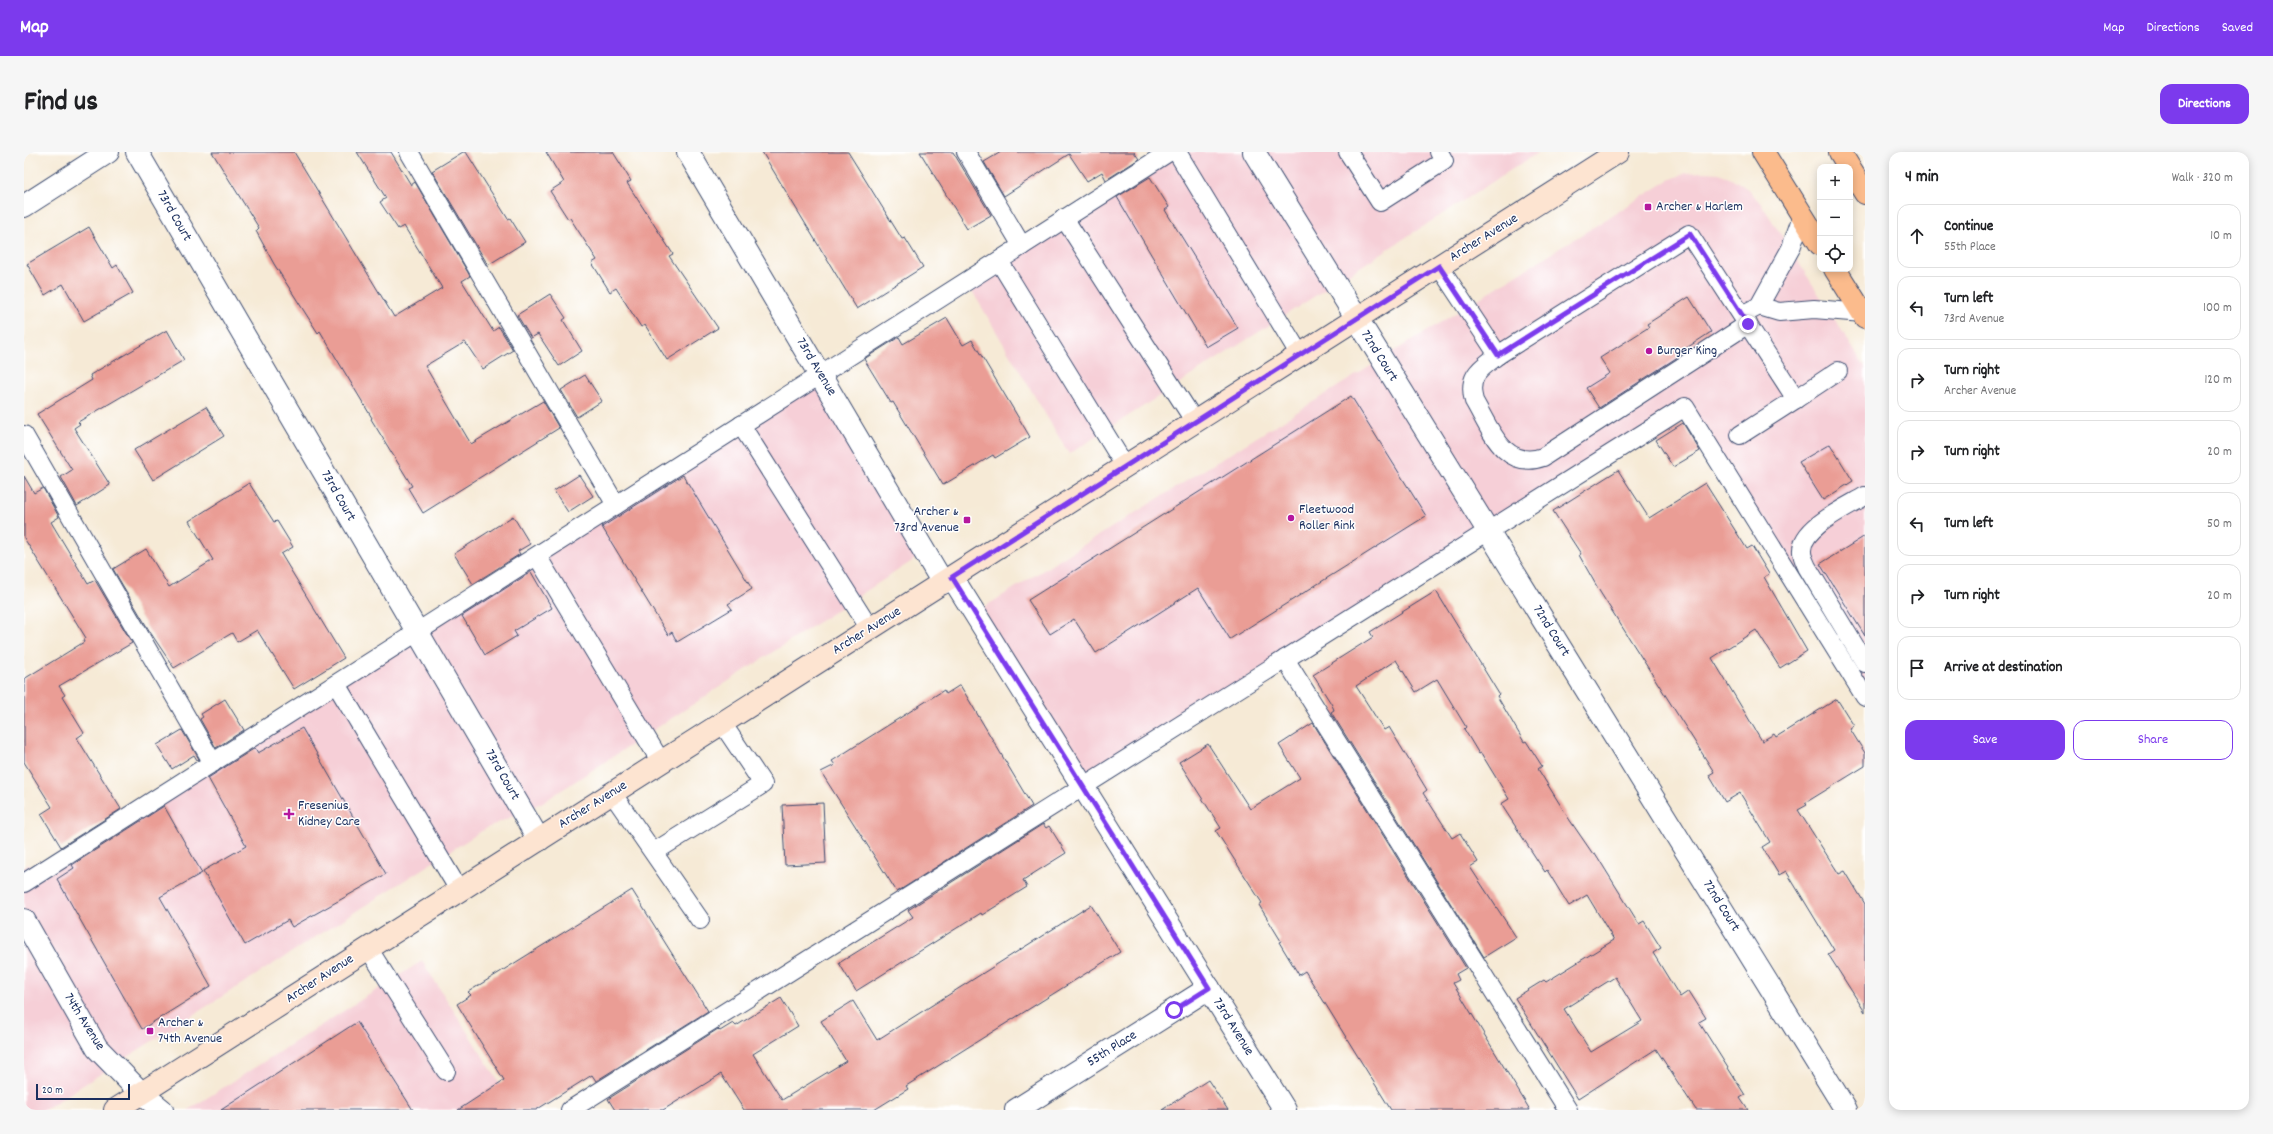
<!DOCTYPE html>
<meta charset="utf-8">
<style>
:root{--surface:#fff;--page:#f6f6f6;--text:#202124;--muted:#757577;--line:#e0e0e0;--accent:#7c3aed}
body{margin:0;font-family:Dekko,sans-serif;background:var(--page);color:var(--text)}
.controls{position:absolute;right:12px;top:12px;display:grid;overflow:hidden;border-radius:8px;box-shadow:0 2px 10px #0003}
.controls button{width:36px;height:36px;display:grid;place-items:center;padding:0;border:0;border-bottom:1px solid var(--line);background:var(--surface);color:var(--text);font:20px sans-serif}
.scale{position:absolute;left:12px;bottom:10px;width:94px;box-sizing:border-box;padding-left:4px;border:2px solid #1b2f5e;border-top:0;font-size:11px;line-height:14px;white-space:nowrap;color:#1b2f5e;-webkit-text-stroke:3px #fff;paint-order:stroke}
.stop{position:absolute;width:12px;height:12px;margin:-9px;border:3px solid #7c3aed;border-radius:50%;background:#fff}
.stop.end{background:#7c3aed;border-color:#fff;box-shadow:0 1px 4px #0008}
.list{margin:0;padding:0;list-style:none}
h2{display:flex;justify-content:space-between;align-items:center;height:52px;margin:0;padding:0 16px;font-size:17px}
h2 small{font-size:13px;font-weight:400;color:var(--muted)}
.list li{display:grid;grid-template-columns:26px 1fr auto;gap:12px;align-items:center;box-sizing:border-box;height:64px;margin:0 8px 8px;padding:0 8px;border:1px solid var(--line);border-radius:12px}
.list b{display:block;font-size:15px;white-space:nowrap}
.list p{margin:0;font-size:13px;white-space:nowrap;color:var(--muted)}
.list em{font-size:13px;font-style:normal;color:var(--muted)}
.actions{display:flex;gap:8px;padding:12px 16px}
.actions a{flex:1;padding:9px 0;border:1px solid var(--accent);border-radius:12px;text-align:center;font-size:14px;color:var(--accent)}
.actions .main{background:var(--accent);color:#fff}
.icon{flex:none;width:22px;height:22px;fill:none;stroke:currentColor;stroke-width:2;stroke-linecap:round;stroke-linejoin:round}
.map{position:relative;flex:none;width:1841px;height:958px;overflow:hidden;border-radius:12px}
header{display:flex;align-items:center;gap:24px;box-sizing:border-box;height:56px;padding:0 20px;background:var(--accent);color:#fff}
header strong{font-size:19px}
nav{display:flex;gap:22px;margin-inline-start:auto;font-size:14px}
.intro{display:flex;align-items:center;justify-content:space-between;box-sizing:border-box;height:96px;padding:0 24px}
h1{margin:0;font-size:28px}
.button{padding:10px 18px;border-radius:12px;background:var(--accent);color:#fff;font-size:14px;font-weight:700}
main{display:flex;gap:24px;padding:0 24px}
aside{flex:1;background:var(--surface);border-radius:12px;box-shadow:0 2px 10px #0003}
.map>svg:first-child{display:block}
.built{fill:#f6cfd7}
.building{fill:#ea9d95;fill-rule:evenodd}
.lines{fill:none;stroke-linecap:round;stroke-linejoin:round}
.service-casing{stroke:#3c4b70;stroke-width:20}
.minor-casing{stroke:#3c4b70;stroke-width:24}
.secondary-casing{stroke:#3c4b70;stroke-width:24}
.primary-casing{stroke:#3c4b70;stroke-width:24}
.service{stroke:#fff;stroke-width:18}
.minor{stroke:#fff;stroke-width:22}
.secondary{stroke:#fde4d1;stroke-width:22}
.primary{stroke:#fbbb8c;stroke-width:22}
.route{stroke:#7c3aed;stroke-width:5}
.poi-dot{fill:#b5179e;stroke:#fff;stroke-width:1.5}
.labels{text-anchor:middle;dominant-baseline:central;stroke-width:3;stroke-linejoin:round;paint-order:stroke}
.poi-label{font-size:14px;fill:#1b2f5e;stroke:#fff;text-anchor:start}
.street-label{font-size:14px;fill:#1b2f5e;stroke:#fff}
</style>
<header>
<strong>Map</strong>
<nav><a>Map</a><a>Directions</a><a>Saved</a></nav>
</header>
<div class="intro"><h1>Find us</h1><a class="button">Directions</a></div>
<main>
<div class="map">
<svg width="1841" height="958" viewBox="0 0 1841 958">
<rect width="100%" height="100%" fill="#fff"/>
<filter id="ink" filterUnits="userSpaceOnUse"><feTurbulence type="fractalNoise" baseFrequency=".025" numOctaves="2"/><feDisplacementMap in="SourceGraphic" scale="8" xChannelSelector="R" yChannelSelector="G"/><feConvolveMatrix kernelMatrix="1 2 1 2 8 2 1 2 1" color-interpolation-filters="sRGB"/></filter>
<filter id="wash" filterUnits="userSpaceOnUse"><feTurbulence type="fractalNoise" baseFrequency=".012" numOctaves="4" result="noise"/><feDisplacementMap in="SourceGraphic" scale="16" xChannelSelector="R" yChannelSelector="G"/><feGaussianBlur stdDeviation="0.9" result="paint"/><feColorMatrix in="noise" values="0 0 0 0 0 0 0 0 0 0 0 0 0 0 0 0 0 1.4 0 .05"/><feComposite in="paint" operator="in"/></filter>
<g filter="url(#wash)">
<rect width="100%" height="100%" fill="#f6ead6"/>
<g class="built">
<path d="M 1149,0 L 1515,0 L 1045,302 L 944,132 Z"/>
<path d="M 1679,20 L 1695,21 L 1709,27 L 1725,38 L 1738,53 L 1841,215 L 1841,538 L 1662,252 L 1062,627 L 957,457 L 1645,28 L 1662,21 Z"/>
<path d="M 798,219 L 905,398 L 521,649 L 461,677 L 20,958 L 0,958 L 0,716 L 5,712 L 12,724 Z"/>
<path d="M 398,809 L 493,958 L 164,958 Z"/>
</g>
<g id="blocks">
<g class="building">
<path d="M 188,0 L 270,0 L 370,165 L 418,136 L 380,74 L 374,77 L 356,50 L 362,46 L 333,0 L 367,0 L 387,33 L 391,30 L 446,124 L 438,129 L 469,179 L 475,175 L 489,198 L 459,217 L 441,190 L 401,214 L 447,292 L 519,249 L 535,276 L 399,361 L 384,336 L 388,334 L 347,267 L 348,266 L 296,179 L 294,181 L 250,112 L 232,79 L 235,76 Z"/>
<path d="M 439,0 L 442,0 L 484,67 L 486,66 L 501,90 L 464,113 L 408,19 Z"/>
<path d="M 522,0 L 589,0 L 607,29 L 603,31 L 649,102 L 645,104 L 694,176 L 643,208 L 621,173 L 617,175 L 592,136 L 586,140 L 568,111 L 573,108 L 546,66 L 544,67 L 526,39 L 540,30 Z"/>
<path d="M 738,0 L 824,0 L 878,87 L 881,86 L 899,115 L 833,157 Z"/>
<path d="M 896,0 L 929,0 L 967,63 L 943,77 Z"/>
<path d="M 977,0 L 1110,0 L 1115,7 L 1082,28 L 1078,20 L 1063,29 L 1045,2 L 980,44 L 960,10 Z"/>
<path d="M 1126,25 L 1145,55 L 1141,58 L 1214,176 L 1182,195 L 1093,45 Z"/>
<path d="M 65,75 L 89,116 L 93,113 L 109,141 L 60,169 L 39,132 L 21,143 L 3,112 Z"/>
<path d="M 526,142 L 542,166 L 539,168 L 558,199 L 535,214 L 514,182 L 507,186 L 493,163 Z"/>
<path d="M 1665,145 L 1687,180 L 1661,197 L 1663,199 L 1575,256 L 1562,236 L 1586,221 L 1576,206 L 1625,175 L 1623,172 Z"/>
<path d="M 923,166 L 939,193 L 948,188 L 1006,285 L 971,306 L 969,303 L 919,333 L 869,250 L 867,251 L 840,207 L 875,185 L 879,192 Z"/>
<path d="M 143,178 L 160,208 L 54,270 L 56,272 L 50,276 L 86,333 L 53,354 L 37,325 L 48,318 L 13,262 L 68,228 L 66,223 Z"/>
<path d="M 561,223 L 578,249 L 553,265 L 537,238 Z"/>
<path d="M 1327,244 L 1402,364 L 1206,487 L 1174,436 L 1072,501 L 1050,467 L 1026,482 L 1004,448 Z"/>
<path d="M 182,255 L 200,284 L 129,328 L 110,298 Z"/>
<path d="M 1659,271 L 1676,299 L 1649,315 L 1632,288 Z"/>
<path d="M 1806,292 L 1829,329 L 1799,348 L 1775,310 Z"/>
<path d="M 1594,318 L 1625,366 L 1681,331 L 1723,397 L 1728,394 L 1745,422 L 1740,425 L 1783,499 L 1756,516 L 1732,478 L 1688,506 L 1738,589 L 1750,582 L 1752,585 L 1813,547 L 1830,574 L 1826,577 L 1841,601 L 1841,614 L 1781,651 L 1783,653 L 1774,658 L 1815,722 L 1821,719 L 1841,752 L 1841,860 L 1804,802 L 1810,798 L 1762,719 L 1755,723 L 1738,695 L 1746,690 L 1716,641 L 1701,650 L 1685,623 L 1690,620 L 1576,440 L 1555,403 L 1557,402 L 1529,359 Z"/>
<path d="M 555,323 L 569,344 L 544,360 L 530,339 Z"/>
<path d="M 659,323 L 728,437 L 704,452 L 708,457 L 653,490 L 648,480 L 644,483 L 578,375 Z"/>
<path d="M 0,324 L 10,341 L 19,336 L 35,365 L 27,370 L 64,432 L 71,428 L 108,491 L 35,534 L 41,543 L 38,545 L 60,581 L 53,586 L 97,657 L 37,695 L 17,662 L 28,655 L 0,610 L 0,527 L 60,490 L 59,488 L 62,486 L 0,386 Z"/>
<path d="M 225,331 L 250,370 L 253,369 L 269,395 L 257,402 L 320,506 L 270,537 L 233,478 L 213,490 L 208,481 L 150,516 L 126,480 L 89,417 L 122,397 L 145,435 L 189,408 L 165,369 Z"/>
<path d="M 489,364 L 506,392 L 494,399 L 496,402 L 449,432 L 430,402 Z"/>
<path d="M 1841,384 L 1841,484 L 1796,412 Z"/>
<path d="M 507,420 L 528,456 L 490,479 L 493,484 L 461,503 L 438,464 Z"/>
<path d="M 1412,439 L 1475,542 L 1473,544 L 1500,590 L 1502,589 L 1518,614 L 1514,617 L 1545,667 L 1569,702 L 1571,701 L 1615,772 L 1620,769 L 1637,796 L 1629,801 L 1656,845 L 1665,839 L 1682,866 L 1675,870 L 1721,943 L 1716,946 L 1724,958 L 1672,958 L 1632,897 L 1554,947 L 1491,846 L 1520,828 L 1522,830 L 1590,788 L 1563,743 L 1545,754 L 1523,718 L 1521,720 L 1477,652 L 1485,647 L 1457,601 L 1455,602 L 1440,577 L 1442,575 L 1413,527 L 1392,540 L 1372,508 L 1332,534 L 1360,578 L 1365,575 L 1403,638 L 1399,641 L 1428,686 L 1436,681 L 1454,710 L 1446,715 L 1492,785 L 1460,805 L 1307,560 L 1310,558 L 1308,553 L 1289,523 L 1349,485 L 1346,480 ZM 1591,825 L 1618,869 L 1567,900 L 1540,857 Z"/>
<path d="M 936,533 L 1008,654 L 873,740 L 797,620 L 811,613 L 808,609 L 844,586 L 920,538 L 922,542 Z"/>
<path d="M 201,547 L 220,578 L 192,596 L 176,567 L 179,565 L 177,562 Z"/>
<path d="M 1289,571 L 1442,816 L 1432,822 L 1435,828 L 1429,831 L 1506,958 L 1367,958 L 1281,819 L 1275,823 L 1255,790 L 1257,789 L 1235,753 L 1238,751 L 1192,679 L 1197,676 L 1155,610 L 1184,592 L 1226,657 L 1276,626 L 1255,593 Z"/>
<path d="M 278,576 L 362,722 L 268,775 L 264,768 L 221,793 L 179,719 L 222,694 L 184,626 L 231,596 L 234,601 Z"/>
<path d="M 158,578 L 175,607 L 173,608 L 170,603 L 148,617 L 133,593 Z"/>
<path d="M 799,651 L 802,711 L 761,713 L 758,653 Z"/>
<path d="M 140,654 L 178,721 L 136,745 L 187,834 L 118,877 L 33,727 L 50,716 L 48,713 Z"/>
<path d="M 1019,672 L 1022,676 L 1025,674 L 1042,701 L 999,728 L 1003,735 L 958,763 L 957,761 L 832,839 L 815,811 L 889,765 L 884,758 Z"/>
<path d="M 608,738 L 684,859 L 572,929 L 568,923 L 512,958 L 434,958 L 480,928 L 433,852 L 447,843 L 444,840 Z"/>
<path d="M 1067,753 L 1096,800 L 882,934 L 884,937 L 850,958 L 720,958 L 697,922 L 639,958 L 591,958 L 584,947 L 694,877 L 696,879 L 709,871 L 712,874 L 757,846 L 774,874 L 729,902 L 758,948 L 822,909 L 797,869 L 829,849 L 853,888 Z"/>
<path d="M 333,870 L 389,958 L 197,958 Z"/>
<path d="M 1184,928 L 1204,958 L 1138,958 Z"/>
</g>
</g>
</g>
<g filter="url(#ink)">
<use href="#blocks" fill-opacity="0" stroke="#3c4b70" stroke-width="1"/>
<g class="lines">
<defs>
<g id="service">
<path d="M 385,0 L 592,353"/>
<path d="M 942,0 L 998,94"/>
<path d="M 1153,0 L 1276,203"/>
<path d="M 1324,0 L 1356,50 L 1420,9 L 1415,0"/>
<path d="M 1040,66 L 1171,270"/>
<path d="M 975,109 L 1101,314"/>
<path d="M 1415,114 L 1474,203 L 1665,82 L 1772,247 L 1716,283"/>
<path d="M 1735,154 L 1755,160 L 1790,157 L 1839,161"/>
<path d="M 1718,163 L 1735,154 L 1767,96 L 1778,64"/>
<path d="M 1474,203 C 1456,217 1443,224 1450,249 C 1466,276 1480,319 1519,305 L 1724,172"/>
<path d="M 1772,247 L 1814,219"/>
<path d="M 717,273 L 846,477"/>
<path d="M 0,283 L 189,611"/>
<path d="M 1841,344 C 1823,355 1776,376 1778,400 C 1778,405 1781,410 1783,415 L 1841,511"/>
<path d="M 513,404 L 637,610"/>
<path d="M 1261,507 L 1544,958"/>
<path d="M 312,532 L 435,738"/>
<path d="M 588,641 L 676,768"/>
<path d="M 630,700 L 739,632 L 698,571"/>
<path d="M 0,731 L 1145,0"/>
<path d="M 344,796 L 422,919"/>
<path d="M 546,958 L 1661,255 L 1841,545"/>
</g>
<g id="minor">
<path d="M 113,0 L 515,688"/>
<path d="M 664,0 L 919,431"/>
<path d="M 1230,0 L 1822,958"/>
<path d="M 0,54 L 84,0"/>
<path d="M 928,425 L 1261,958"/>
<path d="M 0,768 L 73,896 L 117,941 L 138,958"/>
<path d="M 992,958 L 1185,836"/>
</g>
<path id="secondary" d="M 91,958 L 1594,0"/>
<g id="primary">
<path d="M 1739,0 L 1796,92"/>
<path d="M 1816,0 L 1825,15"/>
<path d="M 1826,17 L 1841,41"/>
<path d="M 1811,117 L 1841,165"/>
</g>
</defs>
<use href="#service" class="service-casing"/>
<use href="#minor" class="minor-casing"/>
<use href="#secondary" class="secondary-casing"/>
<use href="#primary" class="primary-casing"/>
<use href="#service" class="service"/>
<use href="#minor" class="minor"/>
<use href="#secondary" class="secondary"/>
<use href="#primary" class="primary"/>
</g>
</g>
<g class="lines" filter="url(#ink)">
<path class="route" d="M 1150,858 L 1185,836 L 928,425 L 1415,114 L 1474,203 L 1666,82 L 1724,172"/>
</g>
<g class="poi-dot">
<rect x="1620" y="51" width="8" height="8" rx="2"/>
<circle cx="1625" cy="199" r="4"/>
<circle cx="1267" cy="366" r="4"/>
<rect x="939" y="364" width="8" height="8" rx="2"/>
<path d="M263 656h4v4h4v4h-4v4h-4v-4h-4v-4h4z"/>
<rect x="122" y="875" width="8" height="8" rx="2"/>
</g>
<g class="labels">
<g class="poi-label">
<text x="1632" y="55">Archer &amp; Harlem</text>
<text x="1633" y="199">Burger King</text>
<text x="1275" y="358">Fleetwood<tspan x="1275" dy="16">Roller Rink</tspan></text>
<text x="935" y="360" text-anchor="end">Archer &amp;<tspan x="935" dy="16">73rd Avenue</tspan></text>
<text x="274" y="654">Fresenius<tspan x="274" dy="16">Kidney Care</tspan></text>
<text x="134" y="871">Archer &amp;<tspan x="134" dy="16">74th Avenue</tspan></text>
</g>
<g class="street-label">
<text transform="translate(150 64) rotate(60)">73rd Court</text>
<text transform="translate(1460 86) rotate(-32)">Archer Avenue</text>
<text transform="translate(1355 204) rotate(58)">72nd Court</text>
<text transform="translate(792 215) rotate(59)">73rd Avenue</text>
<text transform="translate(314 344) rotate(60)">73rd Court</text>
<text transform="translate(843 479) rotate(-32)">Archer Avenue</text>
<text transform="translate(1527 479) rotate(58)">72nd Court</text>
<text transform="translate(478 623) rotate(60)">73rd Court</text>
<text transform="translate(569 653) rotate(-32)">Archer Avenue</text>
<text transform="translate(1697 754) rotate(58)">72nd Court</text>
<text transform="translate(296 827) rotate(-33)">Archer Avenue</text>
<text transform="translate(60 870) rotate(58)">74th Avenue</text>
<text transform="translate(1209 875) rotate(58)">73rd Avenue</text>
<text transform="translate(1088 897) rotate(-32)">55th Place</text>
</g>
</g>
</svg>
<div class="controls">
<button>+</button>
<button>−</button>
<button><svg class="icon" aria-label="locate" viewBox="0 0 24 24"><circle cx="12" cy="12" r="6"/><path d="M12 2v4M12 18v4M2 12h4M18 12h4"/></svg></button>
</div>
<div class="scale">20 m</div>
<div class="stop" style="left:1150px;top:858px"></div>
<div class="stop end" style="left:1724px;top:172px"></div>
</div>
<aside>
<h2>4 min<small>Walk · 320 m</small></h2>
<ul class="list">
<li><svg class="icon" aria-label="ahead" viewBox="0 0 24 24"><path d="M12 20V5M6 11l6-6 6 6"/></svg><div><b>Continue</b><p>55th Place</p></div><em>10 m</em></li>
<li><svg class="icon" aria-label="left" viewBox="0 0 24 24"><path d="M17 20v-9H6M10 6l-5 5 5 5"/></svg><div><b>Turn left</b><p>73rd Avenue</p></div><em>100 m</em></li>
<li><svg class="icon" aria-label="right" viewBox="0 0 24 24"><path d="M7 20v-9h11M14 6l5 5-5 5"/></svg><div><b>Turn right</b><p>Archer Avenue</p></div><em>120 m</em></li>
<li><svg class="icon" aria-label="right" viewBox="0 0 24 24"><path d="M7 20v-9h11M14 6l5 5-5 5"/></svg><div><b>Turn right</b></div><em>20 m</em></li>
<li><svg class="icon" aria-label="left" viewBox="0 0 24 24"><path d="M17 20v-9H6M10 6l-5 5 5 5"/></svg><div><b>Turn left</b></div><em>50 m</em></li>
<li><svg class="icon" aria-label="right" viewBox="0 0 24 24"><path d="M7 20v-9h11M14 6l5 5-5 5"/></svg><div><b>Turn right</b></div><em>20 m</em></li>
<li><svg class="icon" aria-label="arrive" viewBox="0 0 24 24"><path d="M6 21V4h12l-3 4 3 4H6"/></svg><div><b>Arrive at destination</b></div></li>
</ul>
<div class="actions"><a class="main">Save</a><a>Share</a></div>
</aside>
</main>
